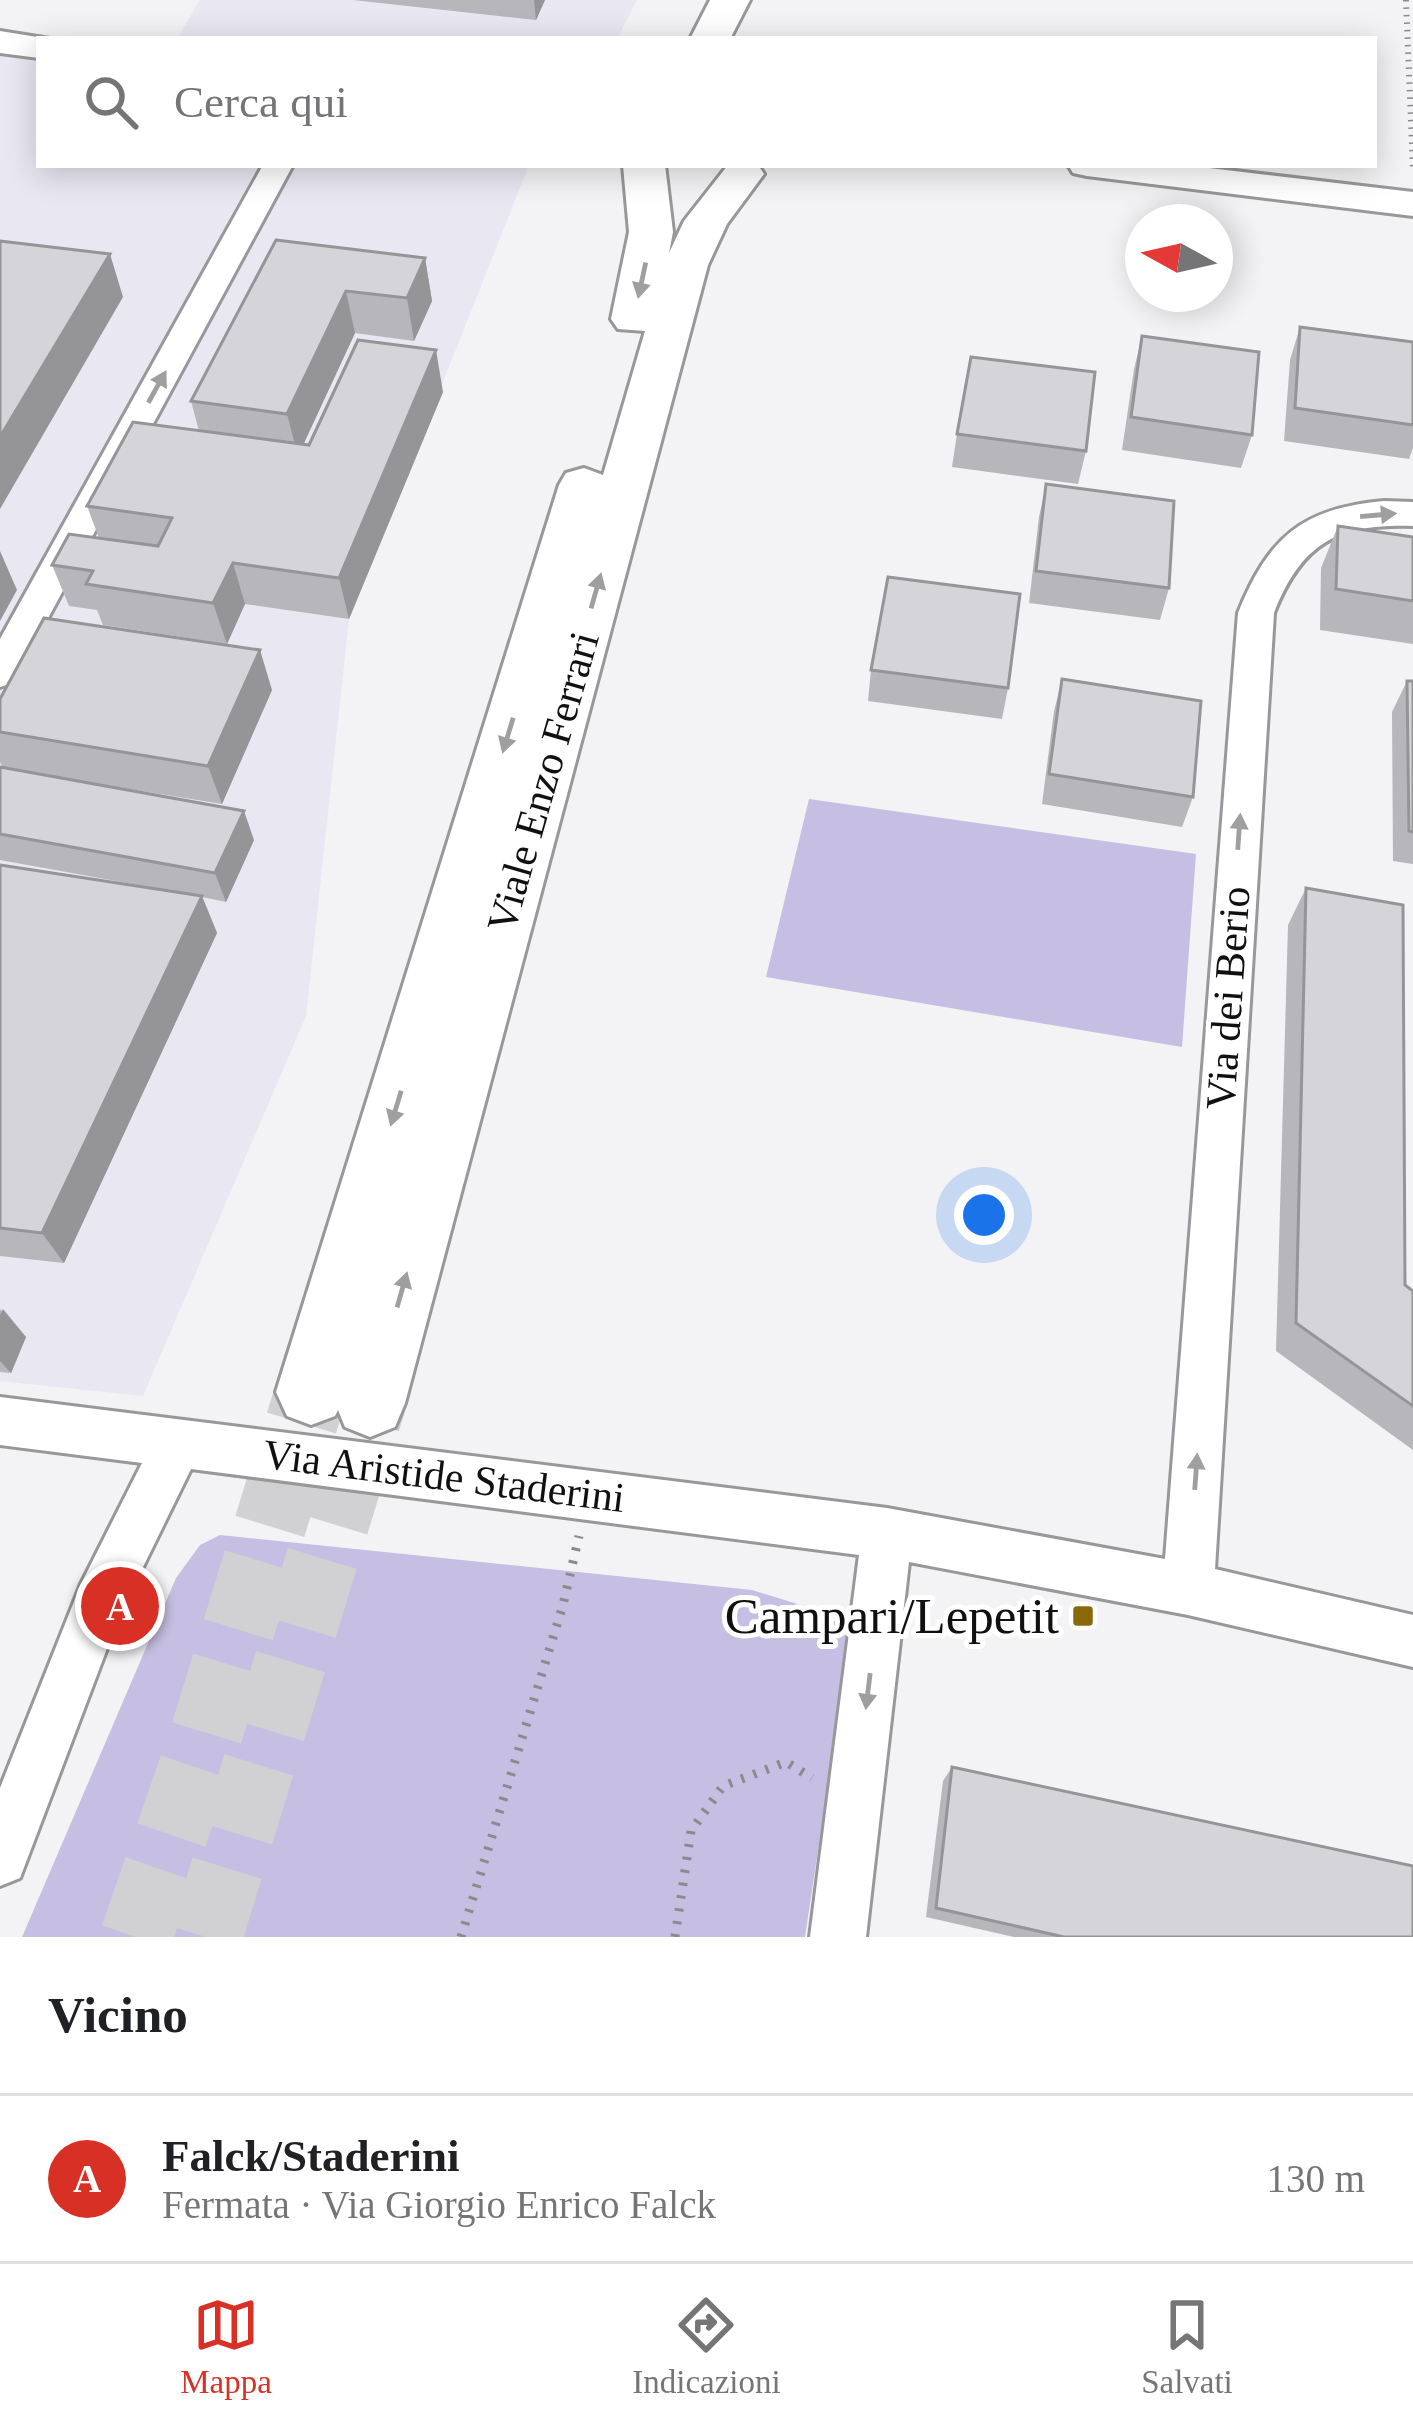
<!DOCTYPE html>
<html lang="it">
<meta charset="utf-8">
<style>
:root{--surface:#fff;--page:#f2f2f2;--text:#202124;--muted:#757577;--line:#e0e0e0;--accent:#d93025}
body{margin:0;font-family:"Times New Roman",serif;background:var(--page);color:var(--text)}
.compass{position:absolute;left:1125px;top:204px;width:108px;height:108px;border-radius:50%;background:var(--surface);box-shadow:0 6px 30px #0003;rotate:278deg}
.you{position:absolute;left:984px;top:1215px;width:42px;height:42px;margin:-30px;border:9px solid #fff;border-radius:50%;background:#1a73e8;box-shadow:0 0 0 18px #1a73e833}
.badge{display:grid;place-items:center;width:78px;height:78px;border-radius:50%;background:var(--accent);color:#fff;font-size:39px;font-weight:700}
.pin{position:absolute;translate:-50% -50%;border:6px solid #fff;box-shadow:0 3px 12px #0006}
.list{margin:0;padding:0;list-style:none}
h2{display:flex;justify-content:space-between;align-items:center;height:156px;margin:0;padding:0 48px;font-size:51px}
h2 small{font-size:39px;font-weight:400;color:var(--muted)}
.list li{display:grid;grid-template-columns:78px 1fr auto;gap:36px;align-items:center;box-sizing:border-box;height:168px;padding:0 48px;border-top:3px solid var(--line)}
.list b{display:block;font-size:45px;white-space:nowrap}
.list p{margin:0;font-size:39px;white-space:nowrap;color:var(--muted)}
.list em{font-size:39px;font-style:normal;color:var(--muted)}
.icon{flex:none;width:66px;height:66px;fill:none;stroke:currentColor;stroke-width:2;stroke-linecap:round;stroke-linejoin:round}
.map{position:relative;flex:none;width:1413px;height:1937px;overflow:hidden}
.search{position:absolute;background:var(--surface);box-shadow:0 6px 30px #0003;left:36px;right:36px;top:36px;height:132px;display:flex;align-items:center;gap:30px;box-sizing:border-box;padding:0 42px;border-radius:0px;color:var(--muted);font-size:45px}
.sheet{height:324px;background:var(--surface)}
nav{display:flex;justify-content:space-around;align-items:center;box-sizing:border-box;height:168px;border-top:3px solid var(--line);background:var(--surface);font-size:33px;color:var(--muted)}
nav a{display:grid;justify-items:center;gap:6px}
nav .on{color:var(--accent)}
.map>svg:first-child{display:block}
.built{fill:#e9e7f2}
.green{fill:#c7bfe3}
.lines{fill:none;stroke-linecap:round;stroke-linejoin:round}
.secondary-tunnel{stroke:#d1d0d3;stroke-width:72;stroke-dasharray:72 36;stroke-linecap:butt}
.minor-casing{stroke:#98989b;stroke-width:6}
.tertiary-casing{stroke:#98989b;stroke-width:6}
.secondary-casing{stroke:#98989b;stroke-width:6}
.path-far1{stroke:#8b8a8c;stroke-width:6;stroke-dasharray:1.5 6;stroke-linecap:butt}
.path{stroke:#8b8a8c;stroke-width:9;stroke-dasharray:3 10;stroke-linecap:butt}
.minor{fill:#fff;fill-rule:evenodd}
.tertiary{fill:#fff;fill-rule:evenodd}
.secondary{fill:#fff;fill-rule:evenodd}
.wall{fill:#b7b6ba}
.shaded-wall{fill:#959497}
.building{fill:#d5d4d8;stroke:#959497;stroke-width:3}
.oneway{fill:#9f9fa0}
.poi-dot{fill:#8b690a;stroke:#fff;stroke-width:4.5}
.labels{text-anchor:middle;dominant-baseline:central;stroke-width:10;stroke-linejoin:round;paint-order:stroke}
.street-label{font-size:42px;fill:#101011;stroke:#fff}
.near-poi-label{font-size:51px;fill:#101011;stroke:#fff;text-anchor:end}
</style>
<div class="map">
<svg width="1413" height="1937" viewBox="0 0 1413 1937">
<rect width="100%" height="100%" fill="#f3f2f5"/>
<g class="built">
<path d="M 200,0 L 637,0 L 617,39 L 177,39 Z"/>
<path d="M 0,54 L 39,59 L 39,165 L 529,165 L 349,619 L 306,1016 L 143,1396 L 0,1381 Z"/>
</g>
<g class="green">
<path d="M 809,799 L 1196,854 L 1182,1047 L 766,977 Z"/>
<path d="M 220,1535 L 752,1590 L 807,1607 L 842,1625 L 849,1645 L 805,1937 L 22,1937 L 176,1578 L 200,1545 Z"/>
</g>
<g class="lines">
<g class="secondary-tunnel">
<path d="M 136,1937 L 206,1735 L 311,1392"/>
<path d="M 206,1937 L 370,1403"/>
</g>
<defs>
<g id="minor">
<path d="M 263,165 L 293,165 L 13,683 L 0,687 L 0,639 Z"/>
<path d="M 1384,501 L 1413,502 L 1413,526 C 1338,524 1302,542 1274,613 L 1215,1569 L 1413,1615 L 1413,1667 L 1188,1615 L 909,1562 L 866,1937 L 810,1937 L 859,1555 L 191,1469 L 120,1614 L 20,1878 L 0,1886 L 0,1788 L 81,1584 L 142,1463 L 0,1445 L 0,1397 L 887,1508 L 1165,1559 L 1238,613 C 1268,538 1302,508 1384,501 Z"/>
</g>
<g id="tertiary">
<path d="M 0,31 L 50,39 L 39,39 L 39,58 L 0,53 Z"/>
<path d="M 1068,165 L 1184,165 L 1413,192 L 1413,216 L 1087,176 L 1073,173 Z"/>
</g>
<g id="secondary">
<path d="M 710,0 L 750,0 L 730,39 L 690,39 Z"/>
<path d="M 623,165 L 665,165 L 673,232 L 669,253 L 684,221 L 728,165 L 758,165 L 764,174 L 727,224 L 708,265 L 405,1403 L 395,1427 L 370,1437 L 345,1427 L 338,1410 L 335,1416 L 311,1425 L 287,1416 L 276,1392 L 559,485 L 566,473 L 584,468 L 603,475 L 645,331 L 618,329 L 611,319 L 629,232 Z"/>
</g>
</defs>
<use href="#minor" class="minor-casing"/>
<use href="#tertiary" class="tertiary-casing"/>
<use href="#secondary" class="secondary-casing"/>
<path class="path-far1" d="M 1406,0 L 1413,170"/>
<g class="path">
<path d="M 461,1937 L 563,1605 L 579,1536"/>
<path d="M 675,1937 L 691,1831 L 723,1786 L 786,1762 L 812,1778"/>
</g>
<use href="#minor" class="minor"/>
<use href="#tertiary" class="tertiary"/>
<use href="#secondary" class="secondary"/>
</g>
<g class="wall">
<path d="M 353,0 L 545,0 L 536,20 Z"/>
<path d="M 276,240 L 425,258 L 432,301 L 414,341 L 355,333 L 303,445 L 309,445 L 443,392 L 349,619 L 245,604 L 227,644 L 103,625 L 97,610 L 69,606 L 52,565 L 99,538 L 87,506 L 199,431 L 191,401 Z"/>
<path d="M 1300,327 L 1413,342 L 1413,448 L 1409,459 L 1284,441 L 1290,360 Z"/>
<path d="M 1142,336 L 1252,435 L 1241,468 L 1122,450 L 1134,369 Z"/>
<path d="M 957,434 L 1086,451 L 1078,484 L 952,467 Z"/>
<path d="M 1046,484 L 1169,588 L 1160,620 L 1029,603 L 1039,517 Z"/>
<path d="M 1338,526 L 1413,537 L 1413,644 L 1320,630 L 1321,568 Z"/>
<path d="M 871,670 L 1008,688 L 1002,719 L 868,701 Z"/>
<path d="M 1062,679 L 1193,797 L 1182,827 L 1042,804 L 1054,711 Z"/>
<path d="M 1407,681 L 1413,681 L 1413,864 L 1393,861 L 1392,712 Z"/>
<path d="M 272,690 L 222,804 L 48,776 L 254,840 L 226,902 L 202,897 L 217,933 L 64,1263 L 0,1256 L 0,865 L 171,891 L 0,860 L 0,767 L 3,768 L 0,762 L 0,699 Z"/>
<path d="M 1306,888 L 1405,1285 L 1413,1291 L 1413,1450 L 1276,1351 L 1288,925 Z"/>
<path d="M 0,1309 L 26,1337 L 11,1373 L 0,1372 Z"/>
<path d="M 952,1767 L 1413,1937 L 1014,1937 L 926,1917 L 943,1781 Z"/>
</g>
<g class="shaded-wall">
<path d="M 534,0 L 545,0 L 536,20 Z"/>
<path d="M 110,254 L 123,297 L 0,509 L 0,437 Z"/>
<path d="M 425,258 L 432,301 L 414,341 L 407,298 Z"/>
<path d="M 346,291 L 355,333 L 298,456 L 287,414 Z"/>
<path d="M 436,350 L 443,392 L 349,619 L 339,578 Z"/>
<path d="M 0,551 L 17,590 L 0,621 Z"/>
<path d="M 233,563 L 245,604 L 227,644 L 213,603 Z"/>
<path d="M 260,650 L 272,690 L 222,804 L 208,766 Z"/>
<path d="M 244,811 L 254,840 L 226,902 L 215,873 Z"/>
<path d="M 202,896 L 217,933 L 64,1263 L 42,1233 Z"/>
<path d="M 3,1309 L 26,1337 L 11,1373 L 0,1361 L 0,1315 Z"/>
</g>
<g class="building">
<path d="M 276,240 L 425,258 L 407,298 L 346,291 L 287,414 L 191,401 Z"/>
<path d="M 0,241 L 110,254 L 0,437 Z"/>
<path d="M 1300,327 L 1413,342 L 1413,425 L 1295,408 Z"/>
<path d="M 1142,336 L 1259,352 L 1252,435 L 1131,417 Z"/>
<path d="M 358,340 L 436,350 L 339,578 L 233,563 L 213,603 L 86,584 L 93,571 L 52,565 L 69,534 L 158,546 L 172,518 L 87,506 L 133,422 L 309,445 Z"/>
<path d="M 971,357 L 1095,372 L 1086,451 L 957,434 Z"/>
<path d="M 1046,484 L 1174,501 L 1169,588 L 1036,571 Z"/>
<path d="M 1338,526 L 1413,537 L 1413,601 L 1336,589 Z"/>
<path d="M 888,577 L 1020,594 L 1008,688 L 871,670 Z"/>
<path d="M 44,618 L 260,650 L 208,766 L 0,732 L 0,699 Z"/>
<path d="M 1062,679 L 1201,701 L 1193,797 L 1049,774 Z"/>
<path d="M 1407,681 L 1413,681 L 1413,832 L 1409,831 Z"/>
<path d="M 0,767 L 244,811 L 215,873 L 0,834 Z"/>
<path d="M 0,865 L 202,896 L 42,1233 L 0,1228 Z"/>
<path d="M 1306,888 L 1403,905 L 1405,1285 L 1413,1291 L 1413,1406 L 1296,1323 Z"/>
<path d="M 952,1767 L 1413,1866 L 1413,1937 L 1064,1937 L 936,1908 Z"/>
</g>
<defs><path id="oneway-solid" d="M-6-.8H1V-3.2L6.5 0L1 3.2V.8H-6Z" transform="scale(3)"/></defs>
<g class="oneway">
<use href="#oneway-solid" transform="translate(642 280) rotate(102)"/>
<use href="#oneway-solid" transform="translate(157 387) rotate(-61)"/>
<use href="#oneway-solid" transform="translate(1378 515) rotate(-5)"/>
<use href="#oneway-solid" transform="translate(596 591) rotate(-74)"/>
<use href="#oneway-solid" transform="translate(508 735) rotate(107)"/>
<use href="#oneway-solid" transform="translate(1239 832) rotate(-86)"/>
<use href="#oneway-solid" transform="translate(396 1108) rotate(107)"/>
<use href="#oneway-solid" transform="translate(402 1290) rotate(-74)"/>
<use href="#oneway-solid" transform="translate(1196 1472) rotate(-86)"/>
<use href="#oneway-solid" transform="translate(868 1691) rotate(97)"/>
</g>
<rect class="poi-dot" x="1071" y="1604" width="24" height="24" rx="6"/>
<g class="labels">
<g class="street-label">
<text transform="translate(543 782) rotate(-74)">Viale Enzo Ferrari</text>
<text transform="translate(1228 998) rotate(-86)">Via dei Berio</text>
<text transform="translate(444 1476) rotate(7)">Via Aristide Staderini</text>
</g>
<g class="near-poi-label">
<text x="1059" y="1616">Campari/Lepetit</text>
</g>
</g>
</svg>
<svg class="compass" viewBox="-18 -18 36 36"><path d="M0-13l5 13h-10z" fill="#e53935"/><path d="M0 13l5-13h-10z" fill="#757577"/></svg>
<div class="you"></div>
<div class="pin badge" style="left:120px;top:1606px">A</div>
<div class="search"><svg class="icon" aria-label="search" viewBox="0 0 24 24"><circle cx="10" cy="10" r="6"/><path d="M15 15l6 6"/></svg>Cerca qui</div>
</div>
<section class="sheet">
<h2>Vicino<small></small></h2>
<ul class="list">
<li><span class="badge">A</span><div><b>Falck/Staderini</b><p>Fermata · Via Giorgio Enrico Falck</p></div><em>130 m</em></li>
</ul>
</section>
<nav>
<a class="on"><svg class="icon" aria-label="map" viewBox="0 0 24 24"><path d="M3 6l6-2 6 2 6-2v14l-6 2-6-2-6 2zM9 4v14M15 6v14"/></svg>Mappa</a>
<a><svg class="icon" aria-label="directions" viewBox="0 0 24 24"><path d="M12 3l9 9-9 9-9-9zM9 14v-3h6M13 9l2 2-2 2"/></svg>Indicazioni</a>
<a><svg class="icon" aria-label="saved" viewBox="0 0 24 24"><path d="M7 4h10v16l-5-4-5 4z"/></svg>Salvati</a>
</nav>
